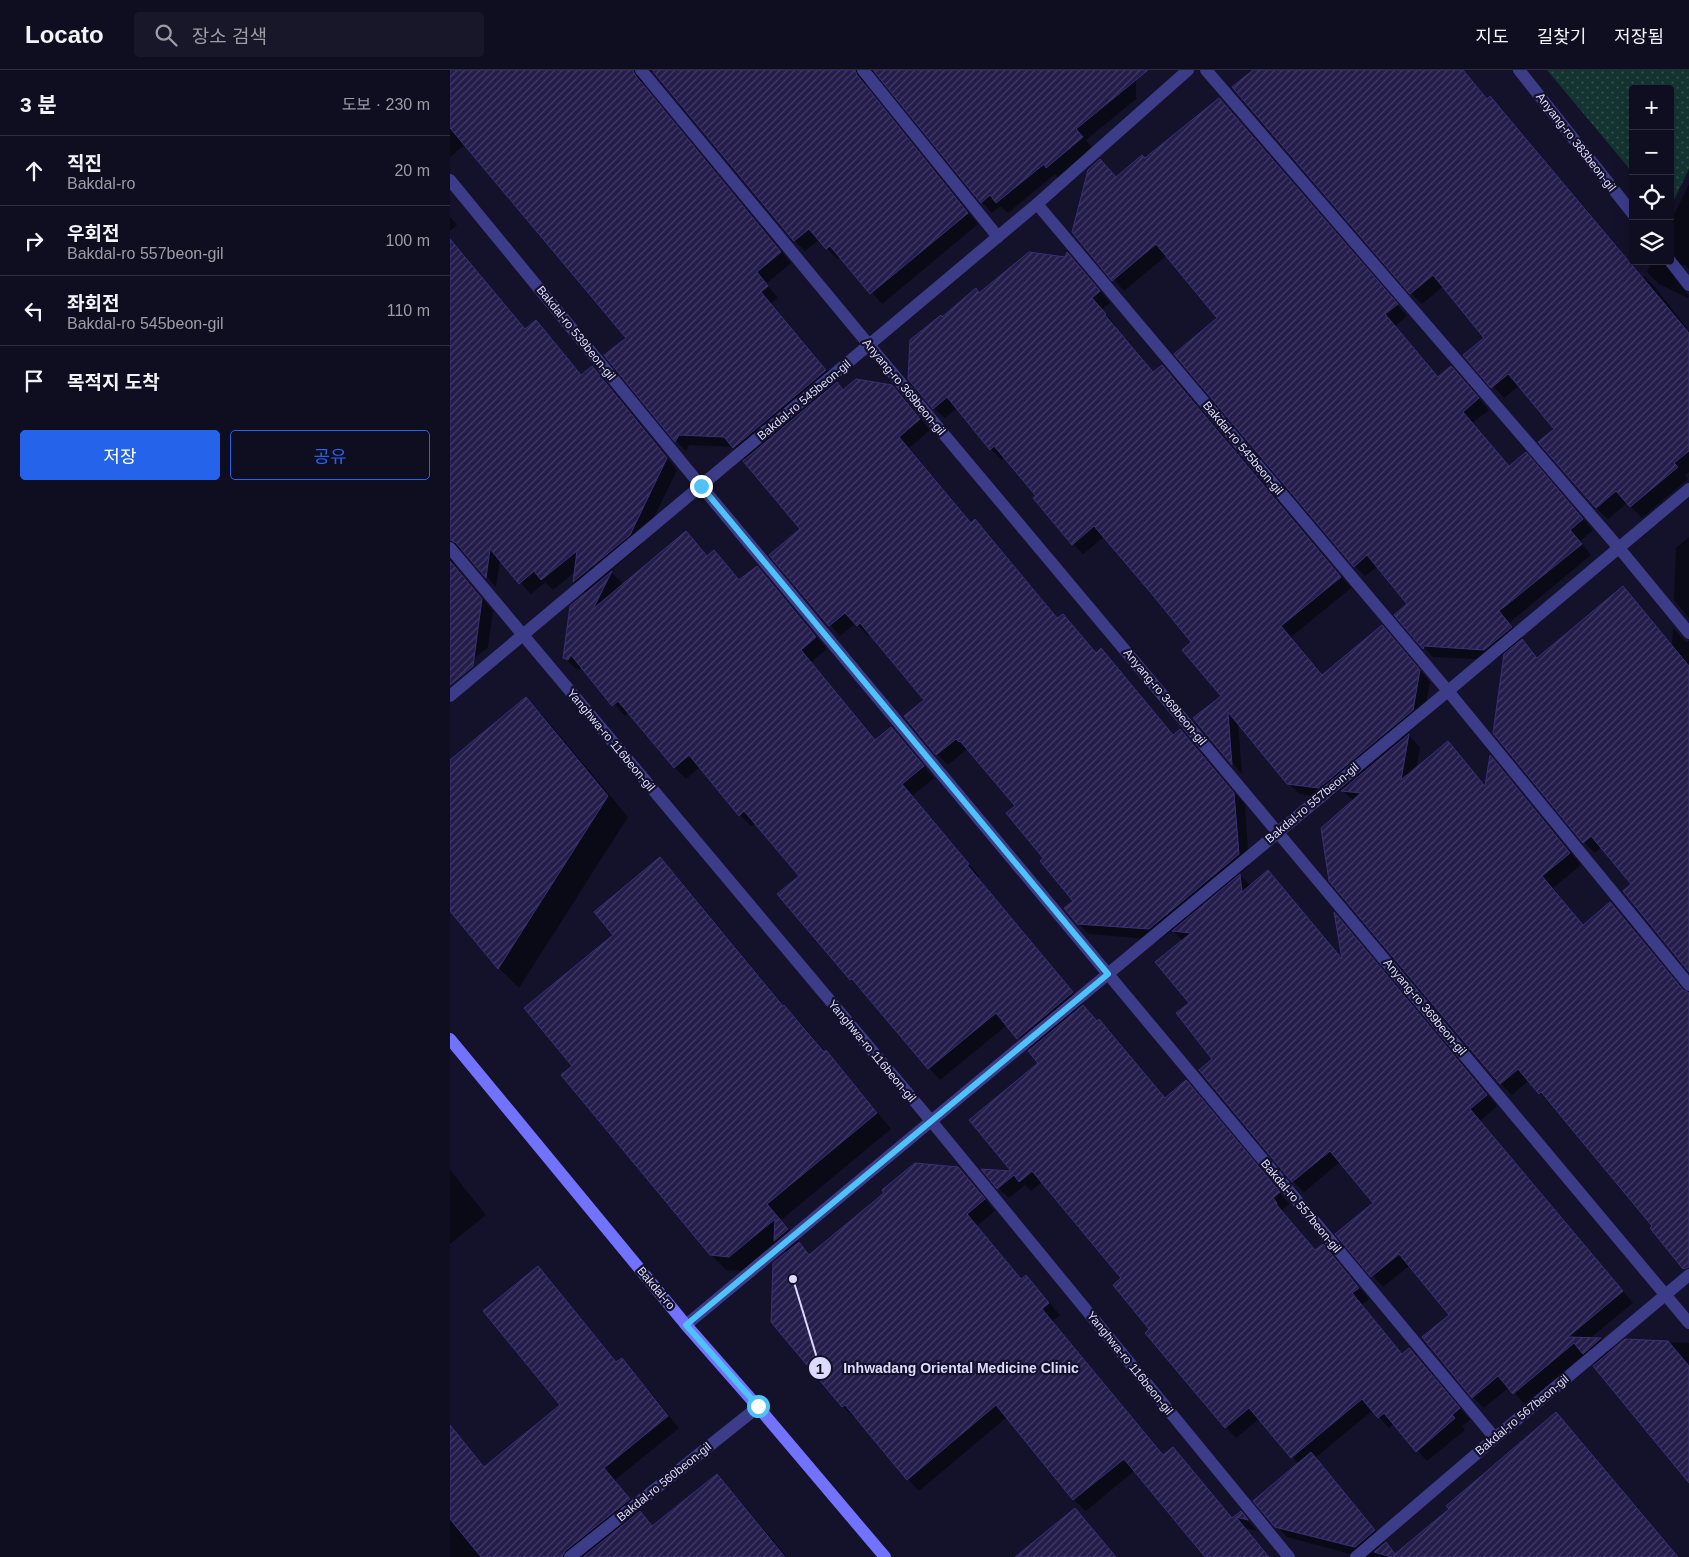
<!DOCTYPE html>
<html lang="ko">
<meta charset="utf-8">
<style>
:root{--surface:#0f0d20;--page:#181629;--text:#f1f3f6;--muted:#9b9ca5;--line:#2f2d3e;--accent:#2563eb}
body{margin:0;font-family:Arial,"Noto Sans KR",sans-serif;background:var(--page);color:var(--text)}
.controls{position:absolute;right:15px;top:15px;display:grid;overflow:hidden;border-radius:5px;box-shadow:0 5px 20px #0002}
.controls button{width:45px;height:45px;display:grid;place-items:center;padding:0;border:0;border-bottom:1px solid var(--line);background:var(--surface);color:var(--text);font:25px sans-serif}
.stop{position:absolute;width:15px;height:15px;margin:-11px;border:4px solid #4fc3f7;border-radius:50%;background:#fff}
.stop.end{background:#4fc3f7;border-color:#fff;box-shadow:0 1px 5px #0008}
.list{margin:0;padding:0;list-style:none}
h2{display:flex;justify-content:space-between;align-items:center;height:65px;margin:0;padding:0 20px;font-size:21px}
h2 small{font-size:16px;font-weight:400;color:var(--muted)}
.list li{display:grid;grid-template-columns:32px 1fr auto;gap:15px;align-items:center;box-sizing:border-box;height:70px;padding:0 20px;border-top:1px solid var(--line)}
.list b{display:block;font-size:19px;white-space:nowrap}
.list p{margin:0;font-size:16px;white-space:nowrap;color:var(--muted)}
.list em{font-size:16px;font-style:normal;color:var(--muted)}
.actions{display:flex;gap:10px;padding:15px 20px}
.actions a{flex:1;padding:11px 0;border:1px solid var(--accent);border-radius:5px;text-align:center;font-size:18px;color:var(--accent)}
.actions .main{background:var(--accent);color:#fff}
.icon{flex:none;width:28px;height:28px;fill:none;stroke:currentColor;stroke-width:2;stroke-linecap:round;stroke-linejoin:round}
.map{position:relative;flex:none;width:1239px;height:1487px;overflow:hidden}
header{display:flex;align-items:center;gap:30px;box-sizing:border-box;height:70px;padding:0 25px;background:var(--surface);border-bottom:1px solid var(--line)}
header strong{font-size:24px}
nav{display:flex;gap:28px;margin-inline-start:auto;font-size:18px}
.search{width:350px;height:45px;background:var(--page);display:flex;align-items:center;gap:12px;box-sizing:border-box;padding:0 18px;border-radius:5px;color:var(--muted);font-size:19px}
main{display:flex}
aside{flex:1;background:var(--surface)}
.map>svg:first-child{display:block}
.grass{fill:url(#grass-dots)}
.shadow{fill:#0007;fill-rule:evenodd}
.building{fill:url(#building-hatch);stroke:#3b2f77}
.lines{fill:none;stroke-linecap:round;stroke-linejoin:round}
.lane{stroke:#3c3c89;stroke-width:12}
.street{stroke:#3c3c89;stroke-width:12}
.secondary{stroke:#7173fe;stroke-width:12}
.route{stroke:#4fc3f7;stroke-width:6}
.labels{text-anchor:middle;dominant-baseline:central;stroke-width:4.5;stroke-linejoin:round;paint-order:stroke}
.street-label{font-size:12px;fill:#dddaff;stroke:#14112a}
.leader{fill:none;stroke:#dddaff;stroke-width:2}
.callout-dot{fill:#dddaff;stroke:#14112a;stroke-width:2}
.mark-label{font-size:15px;text-anchor:middle;font-weight:bold;fill:#111}
.callout-label{font-size:14px;text-anchor:middle;font-weight:bold;fill:#dddaff;stroke:#14112a;stroke-width:4.5;stroke-linejoin:round;paint-order:stroke}
</style>
<header>
<strong>Locato</strong>
<div class="search"><svg class="icon" aria-label="search" viewBox="0 0 24 24"><circle cx="10" cy="10" r="6"/><path d="M15 15l6 6"/></svg>장소 검색</div>
<nav><a>지도</a><a>길찾기</a><a>저장됨</a></nav>
</header>
<main>
<aside>
<h2>3 분<small>도보 · 230 m</small></h2>
<ul class="list">
<li><svg class="icon" aria-label="ahead" viewBox="0 0 24 24"><path d="M12 20V5M6 11l6-6 6 6"/></svg><div><b>직진</b><p>Bakdal-ro</p></div><em>20 m</em></li>
<li><svg class="icon" aria-label="right" viewBox="0 0 24 24"><path d="M7 20v-9h11M14 6l5 5-5 5"/></svg><div><b>우회전</b><p>Bakdal-ro 557beon-gil</p></div><em>100 m</em></li>
<li><svg class="icon" aria-label="left" viewBox="0 0 24 24"><path d="M17 20v-9H6M10 6l-5 5 5 5"/></svg><div><b>좌회전</b><p>Bakdal-ro 545beon-gil</p></div><em>110 m</em></li>
<li><svg class="icon" aria-label="arrive" viewBox="0 0 24 24"><path d="M6 21V4h12l-3 4 3 4H6"/></svg><div><b>목적지 도착</b></div></li>
</ul>
<div class="actions"><a class="main">저장</a><a>공유</a></div>
</aside>
<div class="map">
<svg width="1239" height="1487" viewBox="0 0 1239 1487">
<defs>
<pattern id="grass-dots" width="8" height="8" patternUnits="userSpaceOnUse" patternTransform="scale(1.25)"><rect width="8" height="8" fill="#143432"/><path d="M2 2h.1M6 6h.1" fill="none" stroke="#365151" stroke-width="1.8" stroke-linecap="round"/></pattern>
<pattern id="building-hatch" width="6" height="6" patternUnits="userSpaceOnUse" patternTransform="scale(1.25)"><rect width="6" height="6" fill="#241d4b"/><path d="M-1 1l2-2M0 6l6-6M5 7l2-2" fill="none" stroke="#433d66"/></pattern>
</defs>
<rect width="100%" height="100%" fill="#14112a"/>
<path class="grass" d="M 1097,0 L 1239,0 L 1239,99 L 1220,138 L 1220,19 L 1183,19 L 1183,103 Z"/>
<g class="shadow">
<path d="M 0,0 L 686,0 L 686,29 L 636,70 L 643,79 L 608,108 L 605,104 L 558,143 L 550,136 L 542,143 L 532,132 L 428,4 L 424,2 L 418,5 L 415,12 L 417,17 L 528,154 L 432,234 L 390,187 L 387,189 L 369,170 L 355,181 L 345,171 L 207,4 L 202,2 L 196,5 L 193,12 L 195,17 L 341,193 L 316,214 L 328,228 L 321,233 L 386,311 L 385,312 L 393,321 L 442,317 L 453,328 L 480,360 L 459,378 L 522,453 L 525,450 L 536,461 L 608,549 L 646,584 L 662,591 L 724,666 L 730,660 L 741,671 L 795,735 L 799,796 L 789,804 L 801,816 L 893,891 L 886,846 L 1047,1036 L 1030,1051 L 1183,1233 L 1139,1269 L 1151,1269 L 1163,1281 L 1176,1270 L 1239,1273 L 1239,1411 L 1146,1295 L 1135,1284 L 1075,1334 L 1059,1317 L 1034,1338 L 1023,1327 L 973,1267 L 1000,1245 L 960,1195 L 933,1217 L 887,1164 L 924,1133 L 890,1092 L 854,1122 L 843,1111 L 750,1000 L 764,989 L 741,933 L 733,871 L 722,860 L 710,870 L 639,864 L 628,853 L 625,831 L 595,788 L 566,736 L 517,679 L 498,695 L 487,684 L 456,647 L 475,630 L 420,564 L 418,566 L 406,553 L 390,566 L 321,485 L 352,460 L 296,390 L 284,377 L 239,375 L 236,381 L 226,371 L 156,286 L 177,268 L 15,74 L 0,87 Z"/>
<path d="M 805,0 L 1013,0 L 1038,30 L 1040,28 L 1052,39 L 1193,208 L 1194,206 L 1205,217 L 1239,261 L 1239,402 L 1235,405 L 1238,409 L 1192,448 L 1177,433 L 1158,449 L 1146,438 L 1106,359 L 1070,315 L 1054,328 L 1015,285 L 1036,268 L 994,216 L 972,234 L 961,223 Z"/>
<path d="M 769,29 L 957,246 L 945,256 L 988,307 L 1011,308 L 1039,340 L 1022,353 L 1059,397 L 1086,395 L 1143,460 L 1130,471 L 1141,485 L 1059,553 L 1072,568 L 1071,569 L 1088,588 L 1173,518 L 1222,575 L 1223,558 L 1236,572 L 1239,571 L 1239,900 L 1183,814 L 1152,777 L 1145,783 L 1134,772 L 1044,663 L 1056,582 L 1045,590 L 984,587 L 984,588 L 946,545 L 959,534 L 928,496 L 915,506 L 905,496 L 769,248 L 717,185 L 674,221 L 623,162 L 650,90 L 667,108 L 695,90 Z"/>
<path d="M 1239,114 L 1239,199 L 1235,195 L 1231,195 L 1224,200 L 1225,209 L 1239,226 L 1238,228 L 1209,214 L 1197,202 L 1202,191 L 1220,191 L 1220,153 Z"/>
<path d="M 0,147 L 7,155 L 0,161 Z"/>
<path d="M 0,169 L 76,260 L 96,263 L 132,306 L 142,298 L 153,308 L 227,400 L 190,476 L 160,501 L 174,515 L 236,462 L 258,486 L 275,493 L 290,511 L 307,497 L 318,509 L 377,579 L 361,592 L 426,671 L 441,658 L 484,708 L 462,726 L 529,806 L 528,808 L 633,935 L 632,936 L 648,952 L 649,951 L 660,961 L 716,1029 L 736,1012 L 747,1023 L 839,1134 L 832,1140 L 866,1181 L 872,1176 L 883,1186 L 919,1229 L 912,1235 L 953,1284 L 959,1279 L 1020,1350 L 1012,1356 L 1015,1360 L 977,1391 L 944,1354 L 939,1358 L 923,1340 L 865,1388 L 935,1471 L 934,1472 L 946,1485 L 1000,1439 L 1106,1344 L 1228,1487 L 912,1487 L 837,1467 L 829,1459 L 905,1478 L 906,1476 L 849,1394 L 810,1348 L 786,1368 L 776,1357 L 701,1259 L 672,1209 L 592,1112 L 581,1121 L 575,1115 L 559,1128 L 548,1118 L 564,1103 L 589,994 L 581,980 L 557,955 L 490,1010 L 479,998 L 414,920 L 412,921 L 401,910 L 329,824 L 351,806 L 306,753 L 301,756 L 290,745 L 250,697 L 236,709 L 224,697 L 179,642 L 175,646 L 132,596 L 130,600 L 126,599 L 114,588 L 136,524 L 124,512 L 126,501 L 103,520 L 95,512 L 81,524 L 50,490 L 46,517 L 14,480 L 6,482 L 3,487 L 4,495 L 43,541 L 38,577 L 0,608 ZM 586,1096 L 587,1098 L 570,1112 L 569,1110 Z"/>
<path d="M 617,184 L 660,233 L 652,239 L 666,256 L 665,257 L 704,303 L 712,296 L 723,307 L 901,518 L 841,567 L 873,605 L 942,567 L 980,612 L 973,650 L 957,664 L 970,677 L 966,699 L 998,673 L 1037,717 L 1041,688 L 1051,698 L 1131,795 L 1103,818 L 1134,856 L 1160,834 L 1171,845 L 1235,923 L 1239,924 L 1239,1195 L 1079,1010 L 1062,1025 L 1051,1014 L 880,811 L 904,731 L 891,719 L 880,728 L 850,724 L 838,713 L 788,652 L 792,704 L 744,649 L 772,626 L 743,573 L 655,466 L 633,484 L 623,474 L 588,426 L 555,387 L 551,390 L 541,379 L 507,338 L 495,348 L 484,338 L 492,248 L 530,224 L 616,188 Z"/>
<path d="M 1239,467 L 1239,548 L 1224,530 L 1226,478 Z"/>
<path d="M 76,628 L 96,649 L 178,747 L 69,918 L 49,898 L 0,839 L 0,692 Z"/>
<path d="M 210,789 L 225,804 L 335,937 L 349,951 L 375,982 L 390,997 L 441,1059 L 331,1150 L 352,1175 L 351,1176 L 360,1185 L 508,1098 L 545,1141 L 527,1156 L 572,1210 L 576,1206 L 610,1245 L 602,1251 L 714,1386 L 723,1378 L 734,1390 L 783,1449 L 791,1443 L 807,1461 L 795,1458 L 820,1487 L 753,1487 L 755,1485 L 685,1400 L 636,1441 L 624,1430 L 557,1347 L 469,1421 L 458,1409 L 406,1346 L 404,1348 L 393,1336 L 337,1183 L 328,1174 L 295,1201 L 276,1200 L 261,1184 L 124,996 L 164,865 Z"/>
<path d="M 0,1100 L 36,1145 L 0,1174 Z"/>
<path d="M 87,1198 L 99,1209 L 167,1293 L 171,1290 L 183,1301 L 229,1358 L 165,1410 L 190,1441 L 189,1442 L 203,1457 L 267,1405 L 278,1417 L 337,1487 L 0,1487 L 0,1355 L 35,1397 L 112,1335 Z"/>
<path d="M 625,1440 L 666,1487 L 567,1487 Z"/>
</g>
<g class="building">
<path d="M 0,0 L 183,0 L 185,5 L 331,182 L 307,202 L 318,216 L 311,222 L 376,300 L 283,378 L 274,367 L 229,365 L 225,372 L 154,285 L 176,268 L 0,58 Z"/>
<path d="M 202,0 L 405,0 L 407,5 L 518,143 L 420,224 L 380,176 L 376,179 L 359,159 L 344,171 Z"/>
<path d="M 423,0 L 698,0 L 626,59 L 633,67 L 596,98 L 594,94 L 546,133 L 540,125 L 531,133 Z"/>
<path d="M 803,0 L 1013,0 L 1037,29 L 1040,26 L 1239,263 L 1239,381 L 1224,393 L 1228,397 L 1180,437 L 1166,421 L 1146,438 L 1088,372 L 1104,359 L 1060,306 L 1058,304 L 1041,318 L 1013,285 L 1034,268 L 983,205 L 960,224 L 782,17 Z"/>
<path d="M 769,28 L 948,234 L 935,244 L 988,307 L 1001,296 L 1029,328 L 1013,342 L 1059,396 L 1076,382 L 1133,449 L 1120,460 L 1132,474 L 1049,541 L 1062,557 L 1034,580 L 974,576 L 973,579 L 944,545 L 957,534 L 917,485 L 904,497 L 724,284 L 767,248 L 706,174 L 662,211 L 622,162 L 638,100 L 650,89 L 666,107 L 692,85 L 695,88 Z"/>
<path d="M 0,169 L 75,259 L 86,250 L 131,305 L 142,296 L 217,388 L 180,465 L 123,512 L 127,481 L 91,510 L 84,501 L 69,514 L 40,479 L 36,508 L 6,473 L 0,470 Z"/>
<path d="M 579,182 L 615,187 L 617,182 L 650,221 L 642,228 L 656,244 L 655,245 L 703,302 L 712,295 L 891,507 L 831,556 L 872,605 L 932,555 L 970,600 L 963,640 L 869,718 L 837,714 L 778,642 L 782,695 L 743,648 L 771,626 L 732,580 L 741,572 L 701,523 L 644,456 L 622,475 L 583,428 L 586,426 L 544,376 L 540,380 L 497,327 L 483,339 L 458,309 L 460,270 L 491,245 L 492,247 L 526,218 L 529,223 Z"/>
<path d="M 406,309 L 442,315 L 470,349 L 449,367 L 521,453 L 525,449 L 607,548 L 613,544 L 646,583 L 651,578 L 723,665 L 730,659 L 784,723 L 789,784 L 699,859 L 627,854 L 614,838 L 623,831 L 590,791 L 593,788 L 556,743 L 565,736 L 510,671 L 509,672 L 506,669 L 486,685 L 454,646 L 474,630 L 410,553 L 407,556 L 395,543 L 379,556 L 319,485 L 350,459 L 293,391 L 387,312 L 393,320 Z"/>
<path d="M 236,461 L 257,486 L 264,480 L 289,510 L 307,496 L 366,567 L 351,580 L 425,670 L 441,657 L 474,696 L 452,714 L 519,794 L 517,795 L 623,922 L 567,969 L 546,943 L 478,999 L 402,909 L 400,910 L 327,824 L 349,806 L 294,741 L 289,746 L 239,685 L 224,698 L 168,631 L 162,636 L 121,585 L 118,590 L 113,588 L 120,536 L 162,501 L 143,539 Z"/>
<path d="M 0,491 L 32,529 L 23,596 L 0,615 Z"/>
<path d="M 1173,516 L 1239,596 L 1239,902 L 1173,821 L 1181,814 L 1141,766 L 1133,773 L 1043,663 L 1054,584 L 1072,569 L 1087,588 Z"/>
<path d="M 76,627 L 158,726 L 48,899 L 0,841 L 0,690 Z"/>
<path d="M 959,664 L 951,710 L 998,671 L 1035,716 L 1040,685 L 1120,783 L 1092,806 L 1133,855 L 1160,832 L 1233,920 L 1239,923 L 1239,1197 L 1233,1199 L 1200,1158 L 1202,1156 L 1091,1022 L 1089,1024 L 1068,999 L 1050,1014 L 879,811 L 871,758 L 911,723 L 891,721 Z"/>
<path d="M 210,787 L 333,936 L 334,935 L 374,982 L 376,980 L 427,1043 L 317,1134 L 338,1159 L 324,1171 L 325,1149 L 279,1187 L 260,1185 L 111,1005 L 122,996 L 74,938 L 163,865 L 144,842 Z"/>
<path d="M 818,800 L 892,889 L 884,842 L 1037,1025 L 1020,1039 L 1173,1221 L 1118,1267 L 1151,1268 L 1133,1284 L 1124,1273 L 1063,1324 L 1048,1306 L 1022,1328 L 972,1267 L 999,1245 L 949,1184 L 921,1207 L 885,1164 L 923,1133 L 880,1081 L 842,1112 L 749,1000 L 762,989 L 726,943 L 739,933 L 705,892 L 741,863 L 722,861 L 790,804 L 792,822 Z"/>
<path d="M 633,935 L 647,951 L 649,949 L 715,1028 L 736,1010 L 830,1122 L 823,1128 L 827,1133 L 826,1134 L 865,1180 L 873,1174 L 909,1218 L 902,1223 L 952,1284 L 959,1278 L 1010,1338 L 1002,1345 L 1005,1348 L 966,1382 L 934,1343 L 928,1348 L 912,1329 L 841,1388 L 799,1338 L 775,1358 L 695,1263 L 699,1259 L 663,1215 L 671,1208 L 582,1101 L 569,1112 L 564,1105 L 547,1119 L 531,1099 L 561,1101 L 519,1050 L 588,993 L 578,981 Z"/>
<path d="M 465,1093 L 508,1097 L 535,1129 L 517,1144 L 571,1209 L 576,1205 L 599,1233 L 592,1239 L 713,1385 L 723,1377 L 782,1448 L 791,1441 L 798,1450 L 786,1447 L 819,1487 L 755,1487 L 674,1389 L 623,1430 L 546,1335 L 457,1410 L 395,1335 L 392,1337 L 321,1252 L 323,1193 L 349,1172 L 359,1185 L 434,1123 L 432,1120 Z"/>
<path d="M 88,1196 L 166,1292 L 172,1288 L 218,1346 L 154,1398 L 180,1429 L 115,1481 L 112,1487 L 31,1487 L 0,1449 L 0,1355 L 34,1397 L 110,1335 L 33,1241 Z"/>
<path d="M 1175,1269 L 1218,1271 L 1239,1296 L 1239,1413 L 1143,1296 Z"/>
<path d="M 1106,1342 L 1228,1487 L 941,1487 L 924,1482 L 936,1472 L 945,1484 L 999,1439 L 996,1436 Z"/>
<path d="M 861,1382 L 925,1460 L 905,1477 L 825,1457 L 803,1431 Z"/>
<path d="M 267,1404 L 335,1487 L 133,1487 L 190,1441 L 202,1456 Z"/>
<path d="M 625,1438 L 666,1487 L 565,1487 Z"/>
</g>
<g class="lines">
<g class="lane">
<path d="M 413,0 L 548,167"/>
<path d="M 1169,478 L 1239,563"/>
<path d="M 998,621 L 1239,915"/>
<path d="M 658,904 L 1045,1368"/>
</g>
<g class="street">
<path d="M 191,0 L 419,275 L 1239,1253"/>
<path d="M 756,0 L 1169,478"/>
<path d="M 1069,0 L 1183,144"/>
<path d="M 0,110 L 251,416 L 658,904"/>
<path d="M 587,134 L 998,621"/>
<path d="M 1220,191 L 1239,215"/>
<path d="M 0,478 L 482,1052 L 839,1487"/>
<path d="M 0,626 L 587,134 L 738,0"/>
<path d="M 236,1255 L 998,621 L 1239,419"/>
<path d="M 120,1487 L 308,1337"/>
<path d="M 906,1487 L 1045,1368 L 1239,1205"/>
</g>
<path class="secondary" d="M 0,969 L 236,1255 L 308,1337 L 435,1487"/>
</g>
<g class="lines">
<path class="route" d="M 251,416 L 658,904 L 236,1255 L 308,1336"/>
</g>
<g class="labels">
<g class="street-label">
<text transform="translate(1126 72) rotate(52)">Anyang-ro 383beon-gil</text>
<text transform="translate(126 263) rotate(51)">Bakdal-ro 539beon-gil</text>
<text transform="translate(454 317) rotate(50)">Anyang-ro 369beon-gil</text>
<text transform="translate(354 330) rotate(-40)">Bakdal-ro 545beon-gil</text>
<text transform="translate(793 378) rotate(50)">Bakdal-ro 545beon-gil</text>
<text transform="translate(715 627) rotate(50)">Anyang-ro 369beon-gil</text>
<text transform="translate(161 670) rotate(50)">Yanghwa-ro 116beon-gil</text>
<text transform="translate(862 733) rotate(-40)">Bakdal-ro 557beon-gil</text>
<text transform="translate(975 937) rotate(50)">Anyang-ro 369beon-gil</text>
<text transform="translate(422 981) rotate(50)">Yanghwa-ro 116beon-gil</text>
<text transform="translate(851 1136) rotate(50)">Bakdal-ro 557beon-gil</text>
<text transform="translate(206 1218) rotate(50)">Bakdal-ro</text>
<text transform="translate(680 1293) rotate(51)">Yanghwa-ro 116beon-gil</text>
<text transform="translate(1072 1345) rotate(-40)">Bakdal-ro 567beon-gil</text>
<text transform="translate(214 1412) rotate(-39)">Bakdal-ro 560beon-gil</text>
</g>
</g>
<path class="leader" d="M343 1209L370 1298"/>
<g class="callout-dot">
<circle cx="343" cy="1209" r="5"/>
<circle cx="370" cy="1298" r="12"/>
</g>
<g class="mark-label">
<text x="370" y="1304">1</text>
</g>
<g class="callout-label">
<text x="511" y="1303">Inhwadang Oriental Medicine Clinic</text>
</g>
</svg>
<div class="controls">
<button>+</button>
<button>−</button>
<button><svg class="icon" aria-label="locate" viewBox="0 0 24 24"><circle cx="12" cy="12" r="6"/><path d="M12 2v4M12 18v4M2 12h4M18 12h4"/></svg></button>
<button><svg class="icon" aria-label="layers" viewBox="0 0 24 24"><path d="M12 4l9 5-9 5-9-5zM3 14l9 5 9-5"/></svg></button>
</div>
<div class="stop" style="left:308px;top:1336px"></div>
<div class="stop end" style="left:251px;top:416px"></div>
</div>
</main>
